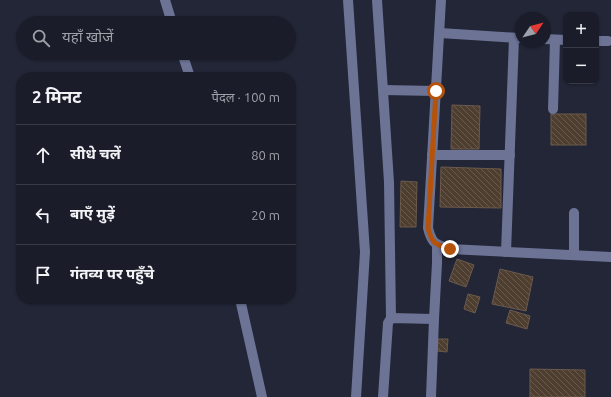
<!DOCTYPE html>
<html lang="hi">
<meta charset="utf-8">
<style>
:root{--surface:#1a1c29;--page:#272935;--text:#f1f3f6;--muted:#9fa1a8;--line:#383a46}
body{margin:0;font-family:Ubuntu,"Noto Sans Devanagari",sans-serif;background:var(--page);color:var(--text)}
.controls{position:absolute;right:12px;top:12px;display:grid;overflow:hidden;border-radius:8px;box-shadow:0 1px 3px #0004}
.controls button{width:36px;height:36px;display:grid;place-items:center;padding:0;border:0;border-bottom:1px solid var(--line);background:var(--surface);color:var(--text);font:20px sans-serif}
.compass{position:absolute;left:515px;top:12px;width:36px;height:36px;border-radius:50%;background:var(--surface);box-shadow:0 1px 3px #0004;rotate:55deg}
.stop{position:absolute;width:12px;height:12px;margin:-9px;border:3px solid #b45309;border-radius:50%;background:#fff}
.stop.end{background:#b45309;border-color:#fff;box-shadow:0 1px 4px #0008}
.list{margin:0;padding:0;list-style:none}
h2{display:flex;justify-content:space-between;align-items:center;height:52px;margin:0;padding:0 16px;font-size:17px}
h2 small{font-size:13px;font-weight:400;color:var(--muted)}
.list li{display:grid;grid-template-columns:26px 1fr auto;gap:12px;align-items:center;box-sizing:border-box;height:60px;padding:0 16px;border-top:1px solid var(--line)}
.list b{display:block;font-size:15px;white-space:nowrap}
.list em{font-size:13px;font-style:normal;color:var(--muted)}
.icon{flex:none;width:22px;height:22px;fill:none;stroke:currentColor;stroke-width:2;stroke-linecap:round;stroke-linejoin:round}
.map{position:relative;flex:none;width:611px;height:397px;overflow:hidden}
.search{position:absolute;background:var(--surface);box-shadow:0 1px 3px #0004;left:16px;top:16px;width:280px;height:44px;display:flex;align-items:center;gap:10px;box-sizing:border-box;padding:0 14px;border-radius:22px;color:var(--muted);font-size:15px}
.panel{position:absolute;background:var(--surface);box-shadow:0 1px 3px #0004;left:16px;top:72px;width:280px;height:232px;border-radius:16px}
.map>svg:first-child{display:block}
.building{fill:url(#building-back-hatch);stroke:#6c5a4b}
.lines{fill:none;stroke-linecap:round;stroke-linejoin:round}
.minor{stroke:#6c7395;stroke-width:10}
.route{stroke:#b45309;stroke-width:5}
</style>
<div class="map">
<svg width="611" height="397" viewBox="0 0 611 397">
<defs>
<pattern id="building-back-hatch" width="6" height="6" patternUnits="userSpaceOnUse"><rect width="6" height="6" fill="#4e3e2f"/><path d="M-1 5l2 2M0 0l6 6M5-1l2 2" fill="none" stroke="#685a4e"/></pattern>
</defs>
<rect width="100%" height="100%" fill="#222637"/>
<g class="building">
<path d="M 452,105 L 480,106 L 479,149 L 451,149 Z"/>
<rect x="551" y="114" width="35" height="31"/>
<path d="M 441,167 L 501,169 L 501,208 L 440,207 Z"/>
<path d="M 401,181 L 417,182 L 416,227 L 400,227 Z"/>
<path d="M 457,259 L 474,265 L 466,287 L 449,281 Z"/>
<path d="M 500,269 L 533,277 L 526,311 L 492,304 Z"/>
<path d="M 468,294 L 480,297 L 475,313 L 464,309 Z"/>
<path d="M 510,310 L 530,316 L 527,329 L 506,323 Z"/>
<path d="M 438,339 L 448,339 L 447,352 L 437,351 Z"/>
<path d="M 530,369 L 585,370 L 585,397 L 530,397 Z"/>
</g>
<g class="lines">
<g class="minor">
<path d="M 165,0 L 172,23"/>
<path d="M 348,0 L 365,252 L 356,397"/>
<path d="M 377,0 L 389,182 L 391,318"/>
<path d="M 441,0 L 428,228 C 432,244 435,244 450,249 L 611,257"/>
<path d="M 440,33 L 519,38"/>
<path d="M 545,39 L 566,40"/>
<path d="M 596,41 L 608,41"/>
<path d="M 182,53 L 190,77"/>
<path d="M 383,90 L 436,91"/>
<path d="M 553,109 L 555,40"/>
<path d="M 432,155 L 510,155"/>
<path d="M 574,213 L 574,255"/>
<path d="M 506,252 L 514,38"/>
<path d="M 240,299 L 262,397"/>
<path d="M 383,397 L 388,323 L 391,318 L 434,319"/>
<path d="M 431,397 L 434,319 L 437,263 L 437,245"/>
</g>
</g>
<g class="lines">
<path class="route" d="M 436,91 L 428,228 C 432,244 435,244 450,249"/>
</g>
</svg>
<div class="controls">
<button>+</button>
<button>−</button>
</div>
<svg class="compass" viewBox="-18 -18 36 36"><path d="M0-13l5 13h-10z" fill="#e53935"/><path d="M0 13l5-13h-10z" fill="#9fa1a8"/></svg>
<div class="stop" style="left:436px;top:91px"></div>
<div class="stop end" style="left:450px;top:249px"></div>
<div class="search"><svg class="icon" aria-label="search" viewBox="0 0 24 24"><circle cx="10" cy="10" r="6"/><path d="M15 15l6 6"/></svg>यहाँ खोजें</div>
<section class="panel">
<h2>2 मिनट<small>पैदल · 100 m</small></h2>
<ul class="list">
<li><svg class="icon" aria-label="ahead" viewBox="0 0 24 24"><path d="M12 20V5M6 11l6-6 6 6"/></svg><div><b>सीधे चलें</b></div><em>80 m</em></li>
<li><svg class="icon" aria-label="left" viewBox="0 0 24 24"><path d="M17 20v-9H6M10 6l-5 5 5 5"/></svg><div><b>बाएँ मुड़ें</b></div><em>20 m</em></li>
<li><svg class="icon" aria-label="arrive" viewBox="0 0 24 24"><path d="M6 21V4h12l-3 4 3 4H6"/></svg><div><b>गंतव्य पर पहुँचे</b></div></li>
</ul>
</section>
</div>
